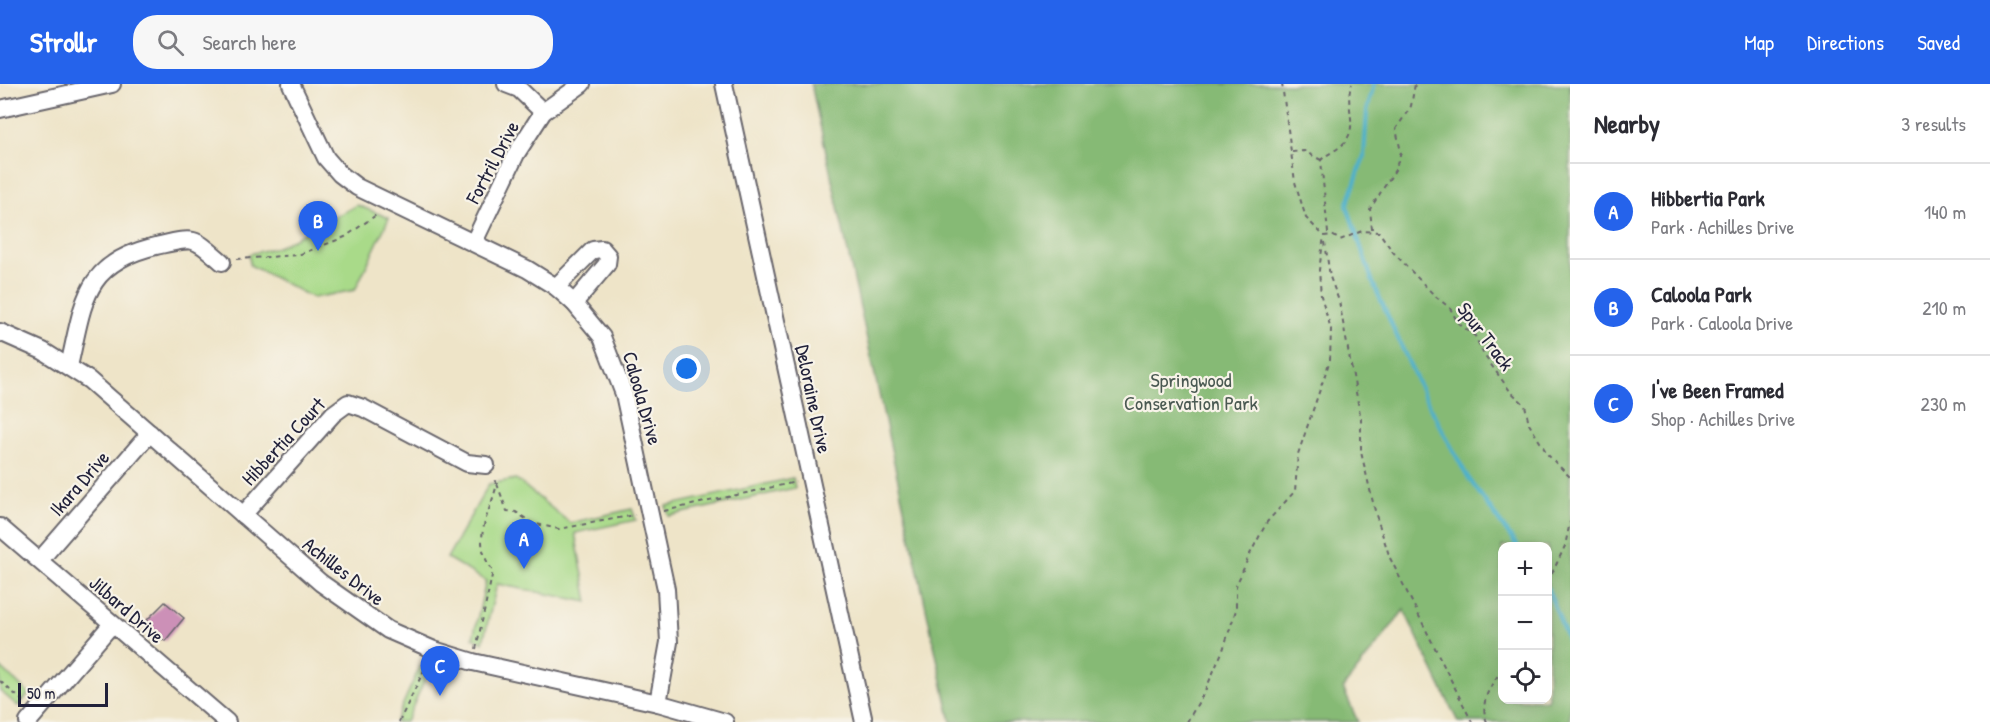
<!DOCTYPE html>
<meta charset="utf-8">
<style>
:root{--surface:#fff;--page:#f7f7f7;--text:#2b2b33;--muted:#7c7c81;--line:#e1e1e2;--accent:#2563eb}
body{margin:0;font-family:"Patrick Hand",sans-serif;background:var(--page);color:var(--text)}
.controls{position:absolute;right:18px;bottom:18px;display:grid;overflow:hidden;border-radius:12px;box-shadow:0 6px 24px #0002}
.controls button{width:54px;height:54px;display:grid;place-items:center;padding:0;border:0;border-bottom:2px solid var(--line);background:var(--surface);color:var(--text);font:30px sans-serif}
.scale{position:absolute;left:18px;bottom:15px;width:90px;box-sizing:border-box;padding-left:6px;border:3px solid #22223b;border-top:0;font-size:16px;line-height:21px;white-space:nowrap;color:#22223b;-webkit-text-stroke:4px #f7f3e8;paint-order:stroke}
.you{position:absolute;left:687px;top:285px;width:21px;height:21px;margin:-15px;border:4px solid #fff;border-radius:50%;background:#1a73e8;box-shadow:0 0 0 9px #1a73e833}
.badge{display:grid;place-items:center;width:39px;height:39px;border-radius:50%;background:var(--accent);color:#fff;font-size:20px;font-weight:700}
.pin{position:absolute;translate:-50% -50px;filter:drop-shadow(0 2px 3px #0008)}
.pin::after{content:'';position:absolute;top:32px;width:21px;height:18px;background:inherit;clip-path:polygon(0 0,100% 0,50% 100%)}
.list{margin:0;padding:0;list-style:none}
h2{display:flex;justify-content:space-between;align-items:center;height:78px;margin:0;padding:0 24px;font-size:26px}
h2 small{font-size:20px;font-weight:400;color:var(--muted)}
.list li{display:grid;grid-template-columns:39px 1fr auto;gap:18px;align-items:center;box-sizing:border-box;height:96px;padding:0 24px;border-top:2px solid var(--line)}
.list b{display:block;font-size:22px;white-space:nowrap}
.list p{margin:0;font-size:20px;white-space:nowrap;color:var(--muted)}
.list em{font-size:20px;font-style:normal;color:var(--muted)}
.icon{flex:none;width:33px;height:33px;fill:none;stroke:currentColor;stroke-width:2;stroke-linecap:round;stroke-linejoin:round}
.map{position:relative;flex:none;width:1570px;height:638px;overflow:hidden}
header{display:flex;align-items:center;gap:36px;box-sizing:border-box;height:84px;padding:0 30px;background:var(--accent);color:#fff}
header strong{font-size:28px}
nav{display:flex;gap:33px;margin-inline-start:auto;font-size:21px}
.search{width:420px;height:54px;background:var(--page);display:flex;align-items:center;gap:15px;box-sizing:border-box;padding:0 21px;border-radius:24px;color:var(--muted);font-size:22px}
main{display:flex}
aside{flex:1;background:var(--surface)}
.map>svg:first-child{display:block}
.green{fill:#a9da89;stroke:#667e62;stroke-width:1.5}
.forest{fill:#86ba75;stroke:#546e58;stroke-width:1.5;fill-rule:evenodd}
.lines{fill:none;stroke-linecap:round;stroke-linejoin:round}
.stream{stroke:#4cb0cc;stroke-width:4}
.building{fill:#cc90b7}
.minor-casing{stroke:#69666c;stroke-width:20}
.path{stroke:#69666c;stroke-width:2;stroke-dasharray:4.5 4.5;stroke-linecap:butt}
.minor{stroke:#fff;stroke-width:16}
.labels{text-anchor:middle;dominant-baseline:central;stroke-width:4.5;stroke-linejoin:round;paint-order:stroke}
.street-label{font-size:20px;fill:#22223b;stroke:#f7f3e8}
.park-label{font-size:20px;fill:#4a5952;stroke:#f7f3e8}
</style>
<header>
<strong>Strollr</strong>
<div class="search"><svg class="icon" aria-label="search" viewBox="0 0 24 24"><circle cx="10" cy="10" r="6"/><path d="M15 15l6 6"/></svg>Search here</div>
<nav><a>Map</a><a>Directions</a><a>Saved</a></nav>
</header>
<main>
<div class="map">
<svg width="1570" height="638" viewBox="0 0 1570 638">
<rect width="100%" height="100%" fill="#f7f3e8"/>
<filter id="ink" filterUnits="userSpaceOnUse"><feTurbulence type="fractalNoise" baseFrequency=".0167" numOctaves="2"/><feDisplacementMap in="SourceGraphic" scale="12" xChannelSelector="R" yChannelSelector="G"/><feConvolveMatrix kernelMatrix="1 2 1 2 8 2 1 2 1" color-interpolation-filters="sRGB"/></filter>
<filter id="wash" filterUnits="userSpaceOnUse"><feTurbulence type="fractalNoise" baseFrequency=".008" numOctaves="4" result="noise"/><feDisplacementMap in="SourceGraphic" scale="24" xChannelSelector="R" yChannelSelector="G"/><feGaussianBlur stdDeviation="1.35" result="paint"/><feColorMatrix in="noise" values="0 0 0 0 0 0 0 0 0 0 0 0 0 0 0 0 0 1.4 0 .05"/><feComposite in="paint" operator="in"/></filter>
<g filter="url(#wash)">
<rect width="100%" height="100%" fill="#eee4c8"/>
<g class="green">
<path d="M 357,121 L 389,134 L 355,206 L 313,214 L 250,181 L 249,170 L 278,163 Z"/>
<path d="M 793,394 L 795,404 L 669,432 L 666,422 Z"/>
<path d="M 516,395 L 570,439 L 632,425 L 636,436 L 575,449 L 588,518 L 497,500 L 483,558 L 473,554 L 486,497 L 447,474 L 489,400 Z"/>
<path d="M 420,582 L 429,586 L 406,638 L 395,638 Z"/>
<path d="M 0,583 L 29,610 L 18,622 L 0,607 Z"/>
</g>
<path class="forest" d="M 811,0 L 1570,0 L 1570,638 L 1458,638 L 1404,526 L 1343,604 L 1358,638 L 951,638 ZM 1502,462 L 1548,462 L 1548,616 L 1502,616 Z"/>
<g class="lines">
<g class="stream">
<path d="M 1374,0 L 1367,27 L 1364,72 L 1347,122 L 1373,199 L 1423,310 L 1467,392 L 1517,462"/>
<path d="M 1548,505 L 1570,563"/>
</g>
</g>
<g id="blocks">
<path class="building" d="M 165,518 L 184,534 L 165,557 L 148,546 L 151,542 L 146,537 Z"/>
</g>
</g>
<g filter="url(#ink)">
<use href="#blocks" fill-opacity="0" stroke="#69666c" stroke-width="1.5"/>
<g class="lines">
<defs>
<g id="minor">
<path d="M 291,0 L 326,74 L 340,90 L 357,103 L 527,185 L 556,203 L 574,219 L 602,253 L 624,310 L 666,505 L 669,558 L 658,619"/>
<path d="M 506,0 L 519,5 L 543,28"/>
<path d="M 724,0 L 864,638"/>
<path d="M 0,25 L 112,0"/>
<path d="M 474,158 L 516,70 L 543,28 L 582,0"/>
<path d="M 556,203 L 593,166 L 602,165 L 608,172 L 607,180 L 574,219"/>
<path d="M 0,248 L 43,267 L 89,296 L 321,499 L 388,546 L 434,566 L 473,578 L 658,619 L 725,638"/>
<path d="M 69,282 C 84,218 83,179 156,162 C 196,153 192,152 222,178"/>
<path d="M 243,431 L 333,330 L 348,319 L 363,324 L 467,379 L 486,381"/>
<path d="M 0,443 L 227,638"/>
<path d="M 40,476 L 150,349"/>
<path d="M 28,638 L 112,540"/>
</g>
</defs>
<use href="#minor" class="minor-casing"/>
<g class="path">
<path d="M 1282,0 L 1295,98 L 1306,134 L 1324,152 L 1332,151 L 1340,156 L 1362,147 L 1379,148 L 1393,168 L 1435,212 L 1450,224 L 1458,239 L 1475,252 L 1484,271 L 1510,307 L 1525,321 L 1529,340 L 1548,371 L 1570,393"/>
<path d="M 1292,68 L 1304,67 L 1321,76"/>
<path d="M 1372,145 L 1370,125 L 1395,86 L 1401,68 L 1396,45 L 1411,22 L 1415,0"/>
<path d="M 1328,149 L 1321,76 C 1328,69 1338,66 1344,59 C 1360,41 1343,20 1352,0"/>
<path d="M 1325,158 L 1330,193 L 1339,217 L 1361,335 L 1361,368 L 1376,431 L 1390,474 L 1472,638"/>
<path d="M 237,175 L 298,171 L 345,153 L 379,129"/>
<path d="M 497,400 L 507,427 L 516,428 L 532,439 L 559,445 L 635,431"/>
<path d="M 664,427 L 796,398"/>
<path d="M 1548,498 L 1565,462 L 1570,438"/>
<path d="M 476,565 L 493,487 C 470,456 489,433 497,400 L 493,394"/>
<path d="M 0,597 L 25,619"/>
<path d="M 399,638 L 427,580"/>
<path d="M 1187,638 L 1205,607 L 1223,566 L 1236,526 L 1236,502 L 1250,470 L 1267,438 L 1295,407 L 1298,370 L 1330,276 L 1331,245 L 1321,212 L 1319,186 L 1324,152"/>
<path d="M 1487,638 C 1479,618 1490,602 1502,586"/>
</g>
<use href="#minor" class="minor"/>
</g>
</g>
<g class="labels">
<g class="street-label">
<text transform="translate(492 78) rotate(-62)">Fortril Drive</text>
<text transform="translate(1486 252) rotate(53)">Spur Track</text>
<text transform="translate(643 314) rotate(74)">Caloola Drive</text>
<text transform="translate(814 315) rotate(78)">Deloraine Drive</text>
<text transform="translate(283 357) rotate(-47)">Hibbertia Court</text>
<text transform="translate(79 399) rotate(-49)">Ikara Drive</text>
<text transform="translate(344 487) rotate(38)">Achilles Drive</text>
<text transform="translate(127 525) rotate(41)">Jilbard Drive</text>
</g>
<g class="park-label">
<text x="1191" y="295">Springwood<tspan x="1191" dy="23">Conservation Park</tspan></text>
</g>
</g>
</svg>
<div class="controls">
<button>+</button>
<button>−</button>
<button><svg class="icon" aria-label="locate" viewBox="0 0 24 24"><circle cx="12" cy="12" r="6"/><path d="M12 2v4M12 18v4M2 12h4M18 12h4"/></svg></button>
</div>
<div class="scale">50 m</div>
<div class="you"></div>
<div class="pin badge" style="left:524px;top:485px">A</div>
<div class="pin badge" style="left:318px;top:167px">B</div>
<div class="pin badge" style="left:440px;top:612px">C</div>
</div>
<aside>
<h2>Nearby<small>3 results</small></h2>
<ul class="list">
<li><span class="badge">A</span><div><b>Hibbertia Park</b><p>Park · Achilles Drive</p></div><em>140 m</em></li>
<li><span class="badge">B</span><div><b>Caloola Park</b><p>Park · Caloola Drive</p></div><em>210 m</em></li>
<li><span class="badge">C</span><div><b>I've Been Framed</b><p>Shop · Achilles Drive</p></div><em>230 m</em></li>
</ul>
</aside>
</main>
